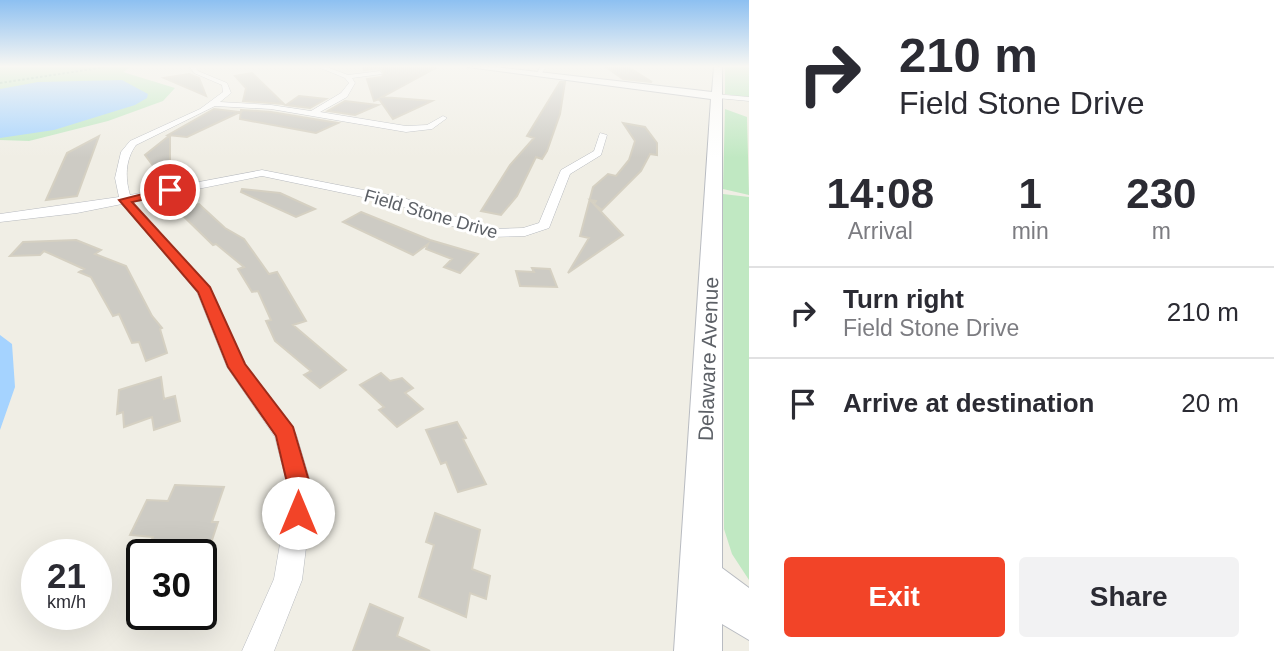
<!DOCTYPE html>
<html lang="en">
<head>
<meta charset="utf-8">
<style>
  :root { --surface:#fff; --page:#f2f2f3; --text:#2b2b33; --muted:#7c7c81; --line:#e1e1e2; --accent:#f24428 }
  body { margin:0; font-family:Helvetica,sans-serif; background:var(--page); color:var(--text); height:100vh; display:flex; flex-direction:column; font-size:26px; white-space:nowrap }
  * { box-sizing:border-box; margin:0 }
  p { font-size:23px; color:var(--muted) }
  .icon { flex:none; width:38px; height:38px; fill:none; stroke:currentColor; stroke-width:2; stroke-linecap:round; stroke-linejoin:round }
  .map { position:relative; flex:1; overflow:hidden }
  .side { display:flex; flex-direction:column; background:var(--surface); width:525px }
  .side>* { flex:none }
  .guide { background:#fff; color:var(--text); overflow:hidden }
  .speed { position:absolute; left:21px; top:539px; display:flex; gap:14px; font-size:35px; font-weight:700; text-align:center }
  .speed>* { display:grid; place-content:center; width:91px; height:91px; border-radius:50%; background:var(--surface); box-shadow:0 7px 28px #0002; line-height:1 }
  .speed small { font-size:18px; font-weight:400 }
  .speed .limit { border:4px solid #111; border-radius:10px; background:#fff; color:#111 }
  .pin { position:absolute; display:grid; place-items:center; width:60px; height:60px; color:#fff; margin:-30px; border:4px solid #fff; border-radius:50%; box-shadow:0 2px 7px #0007 }
  .me { position:absolute; width:77px; margin:-38px; rotate:0deg; stroke-linejoin:round; filter:drop-shadow(0 0 5px #0008) }
  .turn { display:flex; align-items:center; gap:24px; height:147px; padding:0 35px; font-size:32px }
  .turn .icon { width:91px; height:91px; stroke-width:2.5 }
  .turn b { display:block; font-size:49px; line-height:60px }
  .eta { display:flex; justify-content:space-evenly; align-items:center; height:119px; text-align:center }
  .eta b { font-size:42px; font-weight:700; line-height:49px }
  .action { display:flex; gap:14px; margin-top:auto; padding:14px 35px }
  .action a { flex:1; height:80px; border-radius:7px; background:var(--accent); color:#fff; font-size:28px; font-weight:700; line-height:80px; text-align:center }
  .action a+a { background:var(--page); color:var(--text) }
  ul { padding:0; list-style:none }
  li { display:flex; align-items:center; gap:21px; height:91px; padding:0 35px; border-top:2px solid var(--line) }
  li div { flex:1 }
  li b { display:block; font-size:26px }
  li em { font-style:normal }
  main { display:flex; flex:1; min-height:0 }
  .map>svg:first-child { display:block }
  .green { fill:#c0e8c2 }
  .water { fill:#a5d3ff }
  .building { fill:#cdcbc4; stroke:#d5d0c2; stroke-width:2 }
  .lines { fill:none; stroke-linecap:round; stroke-linejoin:round }
  .street-casing { stroke:#b7babf; stroke-width:1 }
  .secondary-casing { stroke:#b8bbc1; stroke-width:2 }
  .path { stroke:#97c7a8; stroke-width:2; stroke-dasharray:2.5 2; stroke-linecap:butt }
  .street { fill:#fff; fill-rule:evenodd }
  .secondary { fill:#fff; fill-rule:evenodd }
  .route { fill:#f24428; stroke:#9d2c1a; stroke-width:2 }
  .labels { text-anchor:middle; dominant-baseline:central; stroke-width:6; stroke-linejoin:round; paint-order:stroke }
  .far-street-label { font-size:18px; fill:#5c6066; stroke:#fff }
  .street-label { font-size:21px; fill:#5c6066; stroke:#fff }
</style>
</head>
<body>
<main>
<div class="map">
<svg width="749" height="651" viewBox="0 0 749 651">
  <rect width="100%" height="100%" fill="#f0eee5"/>
  <path class="green" d="M0,67H131L123,72L175,88L163,101L108,121L29,141L0,140Z
    M725,67H749V98L725,94Z
    M725,109L747,117L749,195L723,189Z
    M723,194L749,197V580L732,554L724,529Z"/>
  <path class="water" d="M122,80L148,94L147,98L135,105L54,130L0,138V89L38,82Z
    M0,335L12,344L15,387L0,430Z"/>
  <path class="building" d="M363,67H437L382,97L432,101L393,119L379,99L374,101L367,79L382,77L384,73L380,68L364,70Z
    M606,67H628L652,82L623,79Z
    M252,73L284,104L243,101L246,88L235,76Z
    M189,74L199,78L206,96L164,78Z
    M560,82H565L560,114L547,151L542,159L536,157L517,196L501,215L481,211L510,165L534,138L527,136Z
    M299,96L326,99L310,108L286,105Z
    M345,101L378,105L355,115L328,111Z
    M214,109L240,112L187,137L168,135Z
    M241,110L271,112L338,123L316,133L240,119Z
    M623,123L645,127L657,143V155L650,154L641,171L602,210L594,204L596,201L590,200L623,235L568,273L589,238L580,236L593,187L608,174L616,176L629,160L635,141Z
    M170,135V164L178,176L163,179L145,155Z
    M99,136L77,196L46,200L67,153Z
    M242,189L280,193L315,209L296,217L241,192Z
    M187,201L192,206L199,204L225,228L244,239L269,274L277,272L306,321L293,325L346,370L320,388L304,375L311,371L275,341L266,321L271,320L258,291L252,292L238,269L244,267L216,244L213,245L172,205Z
    M361,212L430,240L478,254L460,273L444,267L452,259L426,249L428,244L413,255L343,222Z
    M76,240L101,250L95,254L126,266L152,316L162,328L160,329L167,353L146,361L139,342L132,343L119,314L113,316L91,277L79,272L84,269L44,251L40,255L10,256L23,242Z
    M532,268L550,269L557,287L520,286L516,271L534,272Z
    M381,373L390,381L402,378L413,388L405,393L423,409L397,427L379,410L384,407L360,385Z
    M161,377L164,399L175,396L180,421L154,430L152,417L124,427L123,412L117,414L119,390Z
    M457,422L466,438L463,439L486,484L458,492L446,462L441,464L426,430Z
    M175,485L224,487L212,522H218L207,555H159L162,547L149,546L153,537L130,535L147,500L168,501Z
    M435,513L480,530L472,569L490,576L486,599L470,593L466,617L419,597L434,545L426,542Z
    M370,604L403,618L397,636L430,651H353Z"/>
  <g class="lines">
    <g class="street-casing">
      <path id="street" d="M190,67H196L198,71L227,83L231,93L220,102L271,105L311,111L341,93L349,83L345,78L318,67H327L348,75L380,71L382,74L352,78L355,83L347,97L320,112L406,126L427,125L443,116L447,118L432,129L406,132L271,109L215,106L136,145C125,160 125,178 130,195L262,170L404,198L489,229L523,228L539,223L561,170L594,151L600,133L607,135L601,155L570,174L549,228L525,236L489,237L449,225L396,204L262,176L133,202L210,288L245,364L296,434L313,491L302,580L274,651H242L274,579L289,491L275,437L227,367L197,292L122,204L77,213L0,222V214L119,197L115,178L121,152L130,141L200,109L223,92L222,85L194,73Z
        M540,67H546L540,76H536Z
        M714,94L749,97V101L717,98Z"/>
    </g>
    <g class="secondary-casing">
      <path id="secondary" d="M468,67H495L712,92L714,67H722V568L749,588V640L722,624V651H674L711,99Z"/>
    </g>
    <path class="path" d="M0,83L106,67"/>
    <use href="#street" class="street"/>
    <use href="#secondary" class="secondary"/>
  </g>
  <linearGradient id="sky" x2="0" y2="1"><stop stop-color="#8dc0f1"/><stop offset="0.42" stop-color="#f8f7f3"/><stop offset="1" stop-color="#f8f7f3" stop-opacity="0"/></linearGradient>
  <rect width="749" height="158" fill="url(#sky)"/>
  <path class="route" d="M170,187L175,190L174,193L132,202L210,287L245,364L293,427L312,491L306,521L298,525L289,521L286,513L289,491L276,436L228,367L198,292L119,200Z"/>
  <g class="labels">
    <g class="far-street-label">
      <text transform="translate(431 214) rotate(16)">Field Stone Drive</text>
    </g>
    <g class="street-label">
      <text transform="translate(708 359) rotate(-88)">Delaware Avenue</text>
    </g>
  </g>
</svg>
<div class="speed"><div>21<small>km/h</small></div><div class="limit">30</div></div>
<div class="pin" style="left:170px;top:190px;background:#d93025"><svg class="icon" aria-label="arrive" viewBox="0 0 24 24"><path d="M6 21V4h12l-3 4 3 4H6"/></svg></div>
<svg class="me" style="left:298px;top:513px" viewBox="-20 -20 40 40"><circle r="19" fill="#fff"/><path d="M0-13L10 11 0 6-10 11z" fill="#f24428"/></svg>
</div>
<section class="side">
<div class="guide">
<div class="turn"><svg class="icon" aria-label="right" viewBox="0 0 24 24"><path d="M7 20v-9h11M14 6l5 5-5 5"/></svg><div><b>210 m</b>Field Stone Drive</div></div>
</div>
<div class="eta">
<div><b>14:08</b><p>Arrival</p></div>
<div><b>1</b><p>min</p></div>
<div><b>230</b><p>m</p></div>
</div>
<ul>
<li><svg class="icon" aria-label="right" viewBox="0 0 24 24"><path d="M7 20v-9h11M14 6l5 5-5 5"/></svg><div><b>Turn right</b><p>Field Stone Drive</p></div><em>210 m</em></li>
<li><svg class="icon" aria-label="arrive" viewBox="0 0 24 24"><path d="M6 21V4h12l-3 4 3 4H6"/></svg><div><b>Arrive at destination</b></div><em>20 m</em></li>
</ul>
<div class="action"><a>Exit</a><a>Share</a></div>
</section>
</main>
</body>
</html>
